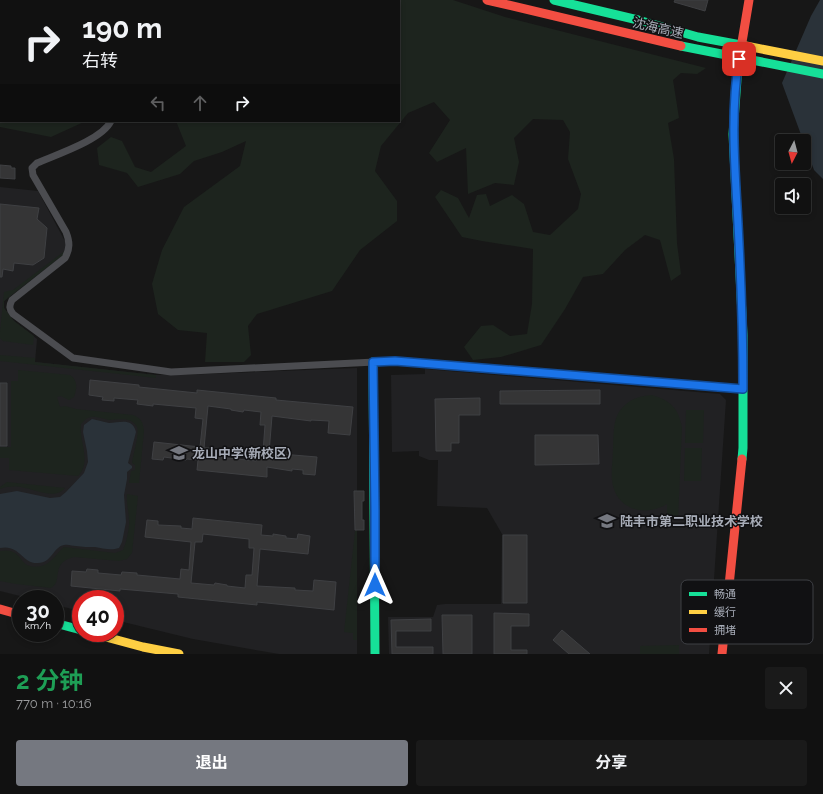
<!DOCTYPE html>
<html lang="zh">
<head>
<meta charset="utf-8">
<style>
  :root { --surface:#111; --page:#1a1a1a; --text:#f1f3f6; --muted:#9c9d9f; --line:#303131; --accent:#757880 }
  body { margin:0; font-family:Raleway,"Noto Sans SC",sans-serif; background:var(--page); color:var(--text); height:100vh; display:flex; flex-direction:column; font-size:15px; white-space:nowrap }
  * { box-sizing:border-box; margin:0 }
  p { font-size:13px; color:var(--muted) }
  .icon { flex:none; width:22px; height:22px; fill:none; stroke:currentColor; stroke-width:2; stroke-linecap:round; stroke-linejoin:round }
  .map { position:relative; height:654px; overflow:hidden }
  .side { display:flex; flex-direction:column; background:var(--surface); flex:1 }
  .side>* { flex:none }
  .hud { position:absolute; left:0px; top:0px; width:400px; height:122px; box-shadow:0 2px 6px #0003,0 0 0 1px var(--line); background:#111; color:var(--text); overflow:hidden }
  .needle { width:26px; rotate:186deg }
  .fabs { position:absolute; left:775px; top:134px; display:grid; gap:8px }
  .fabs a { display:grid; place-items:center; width:36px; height:36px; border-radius:4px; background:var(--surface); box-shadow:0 2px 6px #0003,0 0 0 1px var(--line); font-size:20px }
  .speed { position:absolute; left:12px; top:590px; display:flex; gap:8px; font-size:20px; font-weight:700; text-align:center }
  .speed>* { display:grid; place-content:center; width:52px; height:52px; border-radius:50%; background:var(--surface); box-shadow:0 2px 6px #0003,0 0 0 1px var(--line); line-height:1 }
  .speed small { font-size:10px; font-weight:400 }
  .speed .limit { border:6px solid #d22; background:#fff; color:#111 }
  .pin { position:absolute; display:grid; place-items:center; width:34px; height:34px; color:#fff; margin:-17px; border-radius:8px; box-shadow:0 2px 6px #0006 }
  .me { position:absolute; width:44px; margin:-22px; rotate:0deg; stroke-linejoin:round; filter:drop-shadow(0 0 3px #0008) }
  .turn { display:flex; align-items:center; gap:14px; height:84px; padding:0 16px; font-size:18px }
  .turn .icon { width:52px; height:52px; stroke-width:2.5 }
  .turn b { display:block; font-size:28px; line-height:34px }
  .lanes { display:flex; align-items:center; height:38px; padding:0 16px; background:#0003; justify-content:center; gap:20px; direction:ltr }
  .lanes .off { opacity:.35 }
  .round { display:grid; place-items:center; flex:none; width:42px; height:42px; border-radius:4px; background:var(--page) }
  .overview { display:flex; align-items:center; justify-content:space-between; height:68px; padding:0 16px }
  h1 { font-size:24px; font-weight:700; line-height:30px; color:#1e9e55 }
  .cta { display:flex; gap:8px; margin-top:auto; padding:8px 16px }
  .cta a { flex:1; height:46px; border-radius:4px; background:var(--accent); color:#fff; font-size:16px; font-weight:700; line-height:46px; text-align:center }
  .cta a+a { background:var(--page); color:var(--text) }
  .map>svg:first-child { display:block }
  .built { fill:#212123 }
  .green { fill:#1d241e }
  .water { fill:#2a3239 }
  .building { fill:#353536; stroke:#3f4043; fill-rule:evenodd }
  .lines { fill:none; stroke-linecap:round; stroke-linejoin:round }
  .street { stroke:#4b4c50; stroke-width:7 }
  .fast { stroke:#16e098; stroke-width:9 }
  .slow { stroke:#ffcf43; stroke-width:9 }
  .jam { stroke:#f24e42; stroke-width:9 }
  .route-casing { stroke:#114b97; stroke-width:10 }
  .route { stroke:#1a73e8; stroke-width:7 }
  .labels { text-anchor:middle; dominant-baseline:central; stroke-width:3; stroke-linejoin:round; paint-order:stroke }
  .street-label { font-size:13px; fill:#a8adb8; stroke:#111113 }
  .poi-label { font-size:13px; font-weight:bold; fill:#a8adb8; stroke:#111113; text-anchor:start }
  .key { fill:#111113; stroke:#3e4045; stroke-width:1 }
  .key-label { font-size:11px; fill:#a8adb8 }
</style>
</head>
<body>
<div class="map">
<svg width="823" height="654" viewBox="0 0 823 654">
  <rect width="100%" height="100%" fill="#171717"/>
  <path class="built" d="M0,187L38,191L67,245L66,250L63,255L4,301V308L14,321L37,339L35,362L156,375H182L357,368V654H279L193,639L115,620V599H81V611L55,605V599H32L0,591Z
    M425,369L720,394L726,400L709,654H389L388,617H433L437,605L445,604H501L502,534L487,508L437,506L438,460H429L419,456V451L392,452L391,375L425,374Z"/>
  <path class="green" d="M0,0H106V1H1V121H86L51,137L0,127Z
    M312,0H453L505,17L706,68L697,74L681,73L673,80L679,118L668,123L674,159L677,243L681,274L671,281L660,240L645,235L625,250L603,274L583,277L565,309L541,345L501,357L473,360L464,347L481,326L493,325L510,336L527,334L532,304L533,249L482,241L462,237L435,197L441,190L458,198L469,218L477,195L486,194L490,206L512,195L524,204L533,232L550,235L578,209L581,194L568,159L570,132L563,120L533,119L514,138L519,162L514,185L495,183L468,194L466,148L437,162L429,153L450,120L434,102L408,113L381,146L375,171L397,201V221L360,250L332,291L257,314L248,326L251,355L244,362H205L207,333L178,330L158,314L152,284L162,250L184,207L240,166L246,141L222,152L194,161L180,174L138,187L127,173L99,165L97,148L111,137L122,141L135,167L151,172L186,146L176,121H399V1H311Z
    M66,250L63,255L4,301V308L14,321L34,336L33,345L3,341L0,338V332L4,292L13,290Z
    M0,355L35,358V362L156,375V378L0,361Z
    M18,370L70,375C78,380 77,389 74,397L69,400L61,396L57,397L60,407L65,406L76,409L133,415C141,418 143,422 144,431L139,483H129L131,471L135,470V465L132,463C133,455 140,432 137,427C131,416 119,420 109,420C103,419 97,416 91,417C86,418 84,421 81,424C79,442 92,462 78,476L9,470V458H0V447H11V381H18Z
    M652,395C671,401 678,408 682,427L678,520H667V504C644,518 615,509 612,480C611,470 613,459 613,449C614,434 612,417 624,406C632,398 641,396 652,395Z
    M686,410H704L703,443H685Z
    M685,448H702L701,481H684Z
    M7,482L65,488C55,500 37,490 25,488C17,486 8,486 0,489V487Z
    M127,494L138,496L132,553L127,559L119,561L74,557C49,563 64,581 51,588L16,584L0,581V551C5,550 11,550 15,553C20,556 22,562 27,565C33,568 43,567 48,563C54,559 58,552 64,547L115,553L123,550C126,544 130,527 129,520C129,511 126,503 127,494Z
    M355,531H357V640H353V633L344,632Z
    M679,645V654H640V646Z"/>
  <path class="water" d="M820,0H823V179L814,170L782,83L811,16Z
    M92,419C98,420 103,422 109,423C120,423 132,417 136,432L128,463L132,466V468L127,472V479L124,495L126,522L122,542L119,548C110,551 103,548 95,547C89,547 82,547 76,546C72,546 69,544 64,545C53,547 52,563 38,563C22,564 20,544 0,548V494L17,491L50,498L60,497L66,492L84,473L88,462L87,451L83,432L84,425Z"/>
  <path class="building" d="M675,0H708L705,11L674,2Z
    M0,165L11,166V168H15V179L0,178Z
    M0,204L39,208L37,219L47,228L44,258L33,265L14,263L13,271L3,269L2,277H0Z
    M90,380L139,385V387L197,393V390L276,398V400L353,407L350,435L328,433L329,421L311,420V421L272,416L269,453L317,457L315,475L303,474V470L292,469V471L267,467V477L197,470L198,460L187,459L186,460L164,457L163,460L152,459L154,442L200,447L203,419L195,418L196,408L153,404V406L137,404L138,400L114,398V401L102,400L103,397L89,395ZM208,406L231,409V410L243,412L244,410L261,412L260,425H265L263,452H257L256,461L210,456L211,448H204Z
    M0,383H7V446H0Z
    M600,390V404H500V391Z
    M480,398V415H459V443H451V451H436L435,399Z
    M535,435H598L599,464L535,465Z
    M354,491H364V501H362V520H364V530H355Z
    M193,518L262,525L261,535L273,536V534L286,536V538L297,539L298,534L310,536L308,554L260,549L257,586L295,588V590L313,591L314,580L336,582L334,610L257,602V605L178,597V594L120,589V591L71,586L72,571L86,572L87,569L98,570V573L121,575L122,572L137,573V575L180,579L181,569L189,570L191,542L145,537L147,520L158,521V525L181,526V528L192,529ZM203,534L249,539V548H254L252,575H246L245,588L227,586V585L215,583L214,585L191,583L195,542H202Z
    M503,535H527V603H503Z
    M494,613L529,614V626H511V650H527V654H494Z
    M442,615H472V654H443Z
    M431,619V631H396V647H433V654H392L391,620Z
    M562,630L590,654H569L553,640Z"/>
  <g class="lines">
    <path class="street" d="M122,0L123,1
      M111,121C102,140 55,155 37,163L32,168L33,175L66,232C70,242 70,249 65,258L12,300C9,306 9,309 13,314L73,358L171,372L395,361L743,389"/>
    <path class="fast" d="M554,0L638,20L698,37L741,45
      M681,46L823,74
      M738,66L733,134L743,335V448L742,459
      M373,362L375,654
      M55,623L81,630"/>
    <path class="slow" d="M144,0V1
      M741,45L823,61
      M91,633L143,647L179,654"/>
    <path class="jam" d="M154,0V1
      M285,0V1
      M487,0L681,46
      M738,66L749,0
      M0,609L21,615
      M722,654L742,459"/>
  </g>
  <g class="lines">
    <g class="route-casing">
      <path id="route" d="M375,585V510L373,362L395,361L743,389C743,334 741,279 738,224C735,169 730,114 739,59"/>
    </g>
    <use href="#route" class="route"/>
  </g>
  <defs>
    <g id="school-bare" transform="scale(1.38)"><path d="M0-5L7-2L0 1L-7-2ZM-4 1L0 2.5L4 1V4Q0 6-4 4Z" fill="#757880" stroke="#111113" stroke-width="2.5" paint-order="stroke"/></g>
    <g id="university-bare" transform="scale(1.38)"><path d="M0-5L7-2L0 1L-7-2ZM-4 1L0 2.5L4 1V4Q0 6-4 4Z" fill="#757880" stroke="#111113" stroke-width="2.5" paint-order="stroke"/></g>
  </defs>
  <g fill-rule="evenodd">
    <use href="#school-bare" x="179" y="453"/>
    <use href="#university-bare" x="607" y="521"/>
  </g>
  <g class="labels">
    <g class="street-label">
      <text transform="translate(658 28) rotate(13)">沈海高速</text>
    </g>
    <g class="poi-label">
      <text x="192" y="453">龙山中学(新校区)</text>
      <text x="620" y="521">陆丰市第二职业技术学校</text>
    </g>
  </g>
  <rect x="681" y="580" width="132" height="64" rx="6" class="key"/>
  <rect x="689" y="592" width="18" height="4" fill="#16e098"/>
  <rect x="689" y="610" width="18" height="4" fill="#ffcf43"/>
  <rect x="689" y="628" width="18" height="4" fill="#f24e42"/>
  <g class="key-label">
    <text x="714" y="598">畅通</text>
    <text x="714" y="616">缓行</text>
    <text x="714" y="634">拥堵</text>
  </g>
</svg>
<div class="fabs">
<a><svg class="needle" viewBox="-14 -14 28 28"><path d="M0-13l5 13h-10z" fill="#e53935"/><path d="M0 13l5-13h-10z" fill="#9c9d9f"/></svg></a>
<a><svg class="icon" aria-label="sound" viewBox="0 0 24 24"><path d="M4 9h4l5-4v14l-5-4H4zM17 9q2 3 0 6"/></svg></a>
</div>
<div class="speed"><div>30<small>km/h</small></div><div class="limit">40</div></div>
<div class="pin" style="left:739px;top:59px;background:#d93025"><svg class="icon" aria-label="arrive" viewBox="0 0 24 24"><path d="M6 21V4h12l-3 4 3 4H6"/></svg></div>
<svg class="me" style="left:375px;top:585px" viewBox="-20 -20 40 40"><path d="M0-17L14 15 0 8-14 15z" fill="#1a73e8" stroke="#fff" stroke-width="4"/></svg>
<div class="hud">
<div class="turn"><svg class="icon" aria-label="right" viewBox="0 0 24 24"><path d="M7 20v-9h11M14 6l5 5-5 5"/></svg><div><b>190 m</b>右转</div></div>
<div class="lanes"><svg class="icon off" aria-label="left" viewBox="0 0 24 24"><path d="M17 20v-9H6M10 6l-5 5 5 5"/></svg><svg class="icon off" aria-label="ahead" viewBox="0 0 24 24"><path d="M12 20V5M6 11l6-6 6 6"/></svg><svg class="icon" aria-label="right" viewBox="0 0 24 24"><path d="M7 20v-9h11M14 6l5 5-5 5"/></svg></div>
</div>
</div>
<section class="side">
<div class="overview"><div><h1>2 分钟</h1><p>770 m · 10:16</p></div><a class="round"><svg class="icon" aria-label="close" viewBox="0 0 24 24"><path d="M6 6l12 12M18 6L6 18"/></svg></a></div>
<div class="cta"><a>退出</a><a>分享</a></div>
</section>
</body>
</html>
